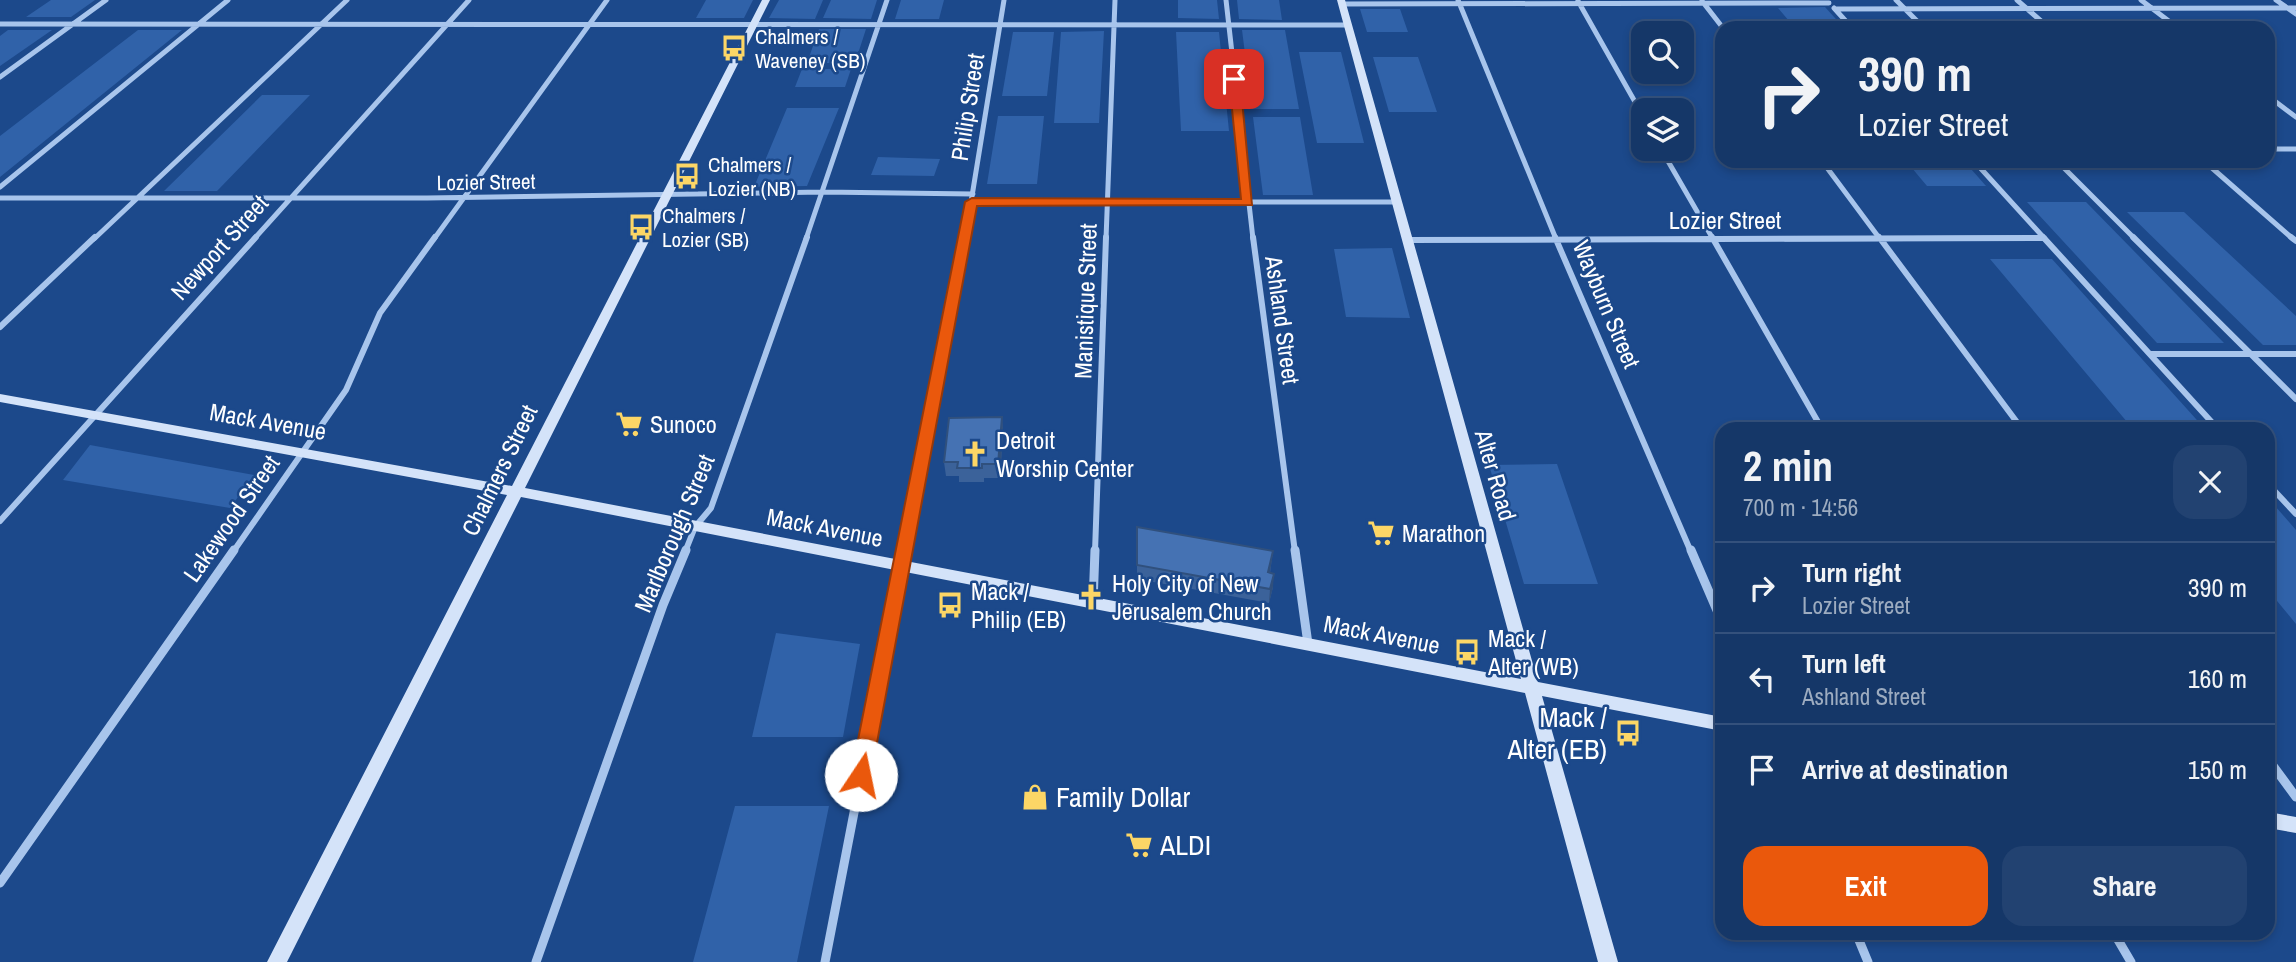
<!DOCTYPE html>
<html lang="en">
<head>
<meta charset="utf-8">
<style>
  :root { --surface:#153768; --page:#224271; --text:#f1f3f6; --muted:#9dacc0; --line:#34517c; --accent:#ea580c }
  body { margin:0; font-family:"Archivo Narrow",sans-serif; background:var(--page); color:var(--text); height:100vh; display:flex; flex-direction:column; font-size:26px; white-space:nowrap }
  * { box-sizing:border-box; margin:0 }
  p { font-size:23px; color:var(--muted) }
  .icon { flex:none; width:38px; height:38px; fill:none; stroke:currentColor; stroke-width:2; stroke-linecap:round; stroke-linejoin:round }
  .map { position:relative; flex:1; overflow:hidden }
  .panel { position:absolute; left:1715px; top:422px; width:560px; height:518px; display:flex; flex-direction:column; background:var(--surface); border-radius:21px; box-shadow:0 4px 10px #0003,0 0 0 2px var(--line) }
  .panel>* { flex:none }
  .guide { position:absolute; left:1715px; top:21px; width:560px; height:147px; border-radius:21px; box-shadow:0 4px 10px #0003,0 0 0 2px var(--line); background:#153768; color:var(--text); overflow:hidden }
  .controls { position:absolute; left:1631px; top:21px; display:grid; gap:14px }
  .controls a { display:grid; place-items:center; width:63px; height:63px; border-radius:14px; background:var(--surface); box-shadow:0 4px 10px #0003,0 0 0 2px var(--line); font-size:35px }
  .pin { position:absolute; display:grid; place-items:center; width:60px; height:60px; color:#fff; margin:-30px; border-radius:14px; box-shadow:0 4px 10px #0006 }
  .me { position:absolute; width:77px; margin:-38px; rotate:11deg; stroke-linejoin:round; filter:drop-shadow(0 0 5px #0008) }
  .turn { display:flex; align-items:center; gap:24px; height:147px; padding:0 28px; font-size:32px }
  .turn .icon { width:91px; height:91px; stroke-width:2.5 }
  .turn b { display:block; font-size:49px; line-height:60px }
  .round { display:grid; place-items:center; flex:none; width:74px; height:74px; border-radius:21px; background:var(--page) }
  .summary { display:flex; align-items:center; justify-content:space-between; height:119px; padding:0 28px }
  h1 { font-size:42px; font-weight:700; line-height:52px }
  .cta { display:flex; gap:14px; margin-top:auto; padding:14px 28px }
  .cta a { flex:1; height:80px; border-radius:21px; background:var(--accent); color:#fff; font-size:28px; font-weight:700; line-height:80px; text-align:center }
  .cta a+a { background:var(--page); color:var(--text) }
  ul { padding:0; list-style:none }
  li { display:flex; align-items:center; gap:21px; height:91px; padding:0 28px; border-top:2px solid var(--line) }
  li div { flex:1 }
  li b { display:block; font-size:26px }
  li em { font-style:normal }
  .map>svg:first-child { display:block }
  .green { fill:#3062a9 }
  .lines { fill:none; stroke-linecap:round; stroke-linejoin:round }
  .street-far2 { stroke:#a8c5ec; stroke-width:5 }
  .street-far1 { stroke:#a8c5ec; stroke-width:6 }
  .street { stroke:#a8c5ec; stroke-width:9 }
  .secondary { fill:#d4e3f9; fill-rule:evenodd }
  .wall { fill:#3b629a }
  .shaded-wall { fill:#30507d }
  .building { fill:#4572b3; stroke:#30507d; stroke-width:2 }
  .route { fill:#ea580c; stroke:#983908; stroke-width:2 }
  .labels { text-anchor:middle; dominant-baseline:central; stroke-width:5; stroke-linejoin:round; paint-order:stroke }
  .far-poi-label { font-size:21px; fill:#fff; stroke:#1c498b; text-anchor:start }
  .far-street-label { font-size:21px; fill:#fff; stroke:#1c498b }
  .street-label { font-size:24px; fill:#fff; stroke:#1c498b }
  .poi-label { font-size:24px; fill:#fff; stroke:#1c498b; text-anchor:start }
  .near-poi-label { font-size:28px; fill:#fff; stroke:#1c498b; text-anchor:start }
</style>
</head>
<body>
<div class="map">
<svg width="2296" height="962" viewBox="0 0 2296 962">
  <rect width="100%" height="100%" fill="#1c498b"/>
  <path class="green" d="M51,0H95L71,17H26Z
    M706,0H753L744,18H696Z
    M779,0H823L815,19L769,18Z
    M831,0H877L871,19L823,18Z
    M901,0H944L939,19H895Z
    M1178,0H1217L1219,19L1178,18Z
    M1237,0H1279L1282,20L1239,19Z
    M1825,7L1844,28H1795L1778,8Z
    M1360,9H1400L1408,32H1367Z
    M819,29H866L855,63H807Z
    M8,30H52L0,66V36Z
    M138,30H182L0,177V136Z
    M1242,30H1285L1299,109H1252Z
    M1104,31L1099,123H1054L1061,32Z
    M1013,32H1054L1047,96H1002Z
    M1176,32H1219L1229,131H1181Z
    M1299,52H1341L1364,143H1317Z
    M1373,57H1418L1437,112H1389Z
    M802,69H851L845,87H795Z
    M262,95H310L217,191H164Z
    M787,108H839L807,186L754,187Z
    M998,116H1044L1037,184H987Z
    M1253,117H1300L1313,195H1263Z
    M878,157L940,159L934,176L871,175Z
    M1906,161H1964L1986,186H1927Z
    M2027,202H2086L2224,343H2157Z
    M2127,212H2184L2296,316V345H2263Z
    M1392,248L1410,318L1346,317L1334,249Z
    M1990,259H2052L2205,429H2133Z
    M90,445L254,475L230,508L63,480Z
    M1557,464L1598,584H1524L1489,465Z
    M2268,498L2296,530V624L2268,590Z
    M776,633L860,644L843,737H752Z
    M735,806H829L797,962H693Z"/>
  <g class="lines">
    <path class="street-far2" d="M1226,0L1253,239
      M1458,0L1556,239
      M1896,0L1924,28
      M2017,0L2049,28
      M2141,0L2178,28
      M2276,0L2296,14
      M1578,1L1643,116
      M1702,1L1723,28
      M1342,4L1829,3
      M1834,8L1852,28
      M1835,9L2296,8
      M0,24L1348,25
      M0,77L106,0
      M2268,96L2296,117
      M1661,149L1713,239
      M2268,149H2296
      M1822,161L1880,239
      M1974,161L2045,239
      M2057,161L2135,239
      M2204,161L2293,239
      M0,187L228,0
      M0,198H427L823,192L973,194
      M972,202H1396
      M94,239L347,0
      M254,239L469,0
      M434,239L607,0
      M806,239L887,0
      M965,239L1004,0
      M1106,239L1115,0
      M1785,239L2044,238"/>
    <path class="street-far1" d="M1253,237L1295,552
      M1555,237L1691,552
      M1712,237L1822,429
      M1879,237L2022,429
      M2043,237L2218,429
      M2133,237L2296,399
      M2291,237L2296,241
      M1407,240L2044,238
      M0,327L95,237
      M2150,354H2296
      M2268,484L2296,514
      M0,521L256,237
      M233,552L346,390L380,313L435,237
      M685,552L695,527L711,508L807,237
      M904,552L965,237
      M1095,552L1106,237"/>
    <path class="street" d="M1295,550L1308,644
      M1691,550L1722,622
      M1093,604L1095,550
      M2268,759L2296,797
      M0,883L234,550
      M1856,933L1868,962
      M2114,933L2131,962
      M536,962L663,605L686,550
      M825,962L905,550"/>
    <path class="secondary" d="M762,0H770L525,488L1521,679L1337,0H1345L1538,682L1722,717V731L1542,696L1618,962H1598L1525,693L521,497L287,962H267L507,495L0,402V394L512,486Z
      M2268,812L2296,817V833L2268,828Z"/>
  </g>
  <path class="wall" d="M1002,417L1003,431L1000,478H984V482H959V476H946L944,462Z
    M1137,527L1273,551L1270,573L1273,587L1269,603L1137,579Z"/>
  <path class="shaded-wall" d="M1002,417L1003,431L1000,478L998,464Z
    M1273,551L1271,565L1267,586L1268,572Z
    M1274,574L1273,587L1269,603L1270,589Z"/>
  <path class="building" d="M1002,417L998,464H982V468H957L958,462H944L949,418Z
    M1137,527L1273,551L1268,572L1274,574L1270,589L1137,565Z"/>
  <path class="route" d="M1234,76L1240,79L1252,205L977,206L871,775L868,781L861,784L854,781L851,775L965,202L972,198L1241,199L1229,79Z"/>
  <defs>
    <g id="bus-bare" transform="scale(2.1)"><path d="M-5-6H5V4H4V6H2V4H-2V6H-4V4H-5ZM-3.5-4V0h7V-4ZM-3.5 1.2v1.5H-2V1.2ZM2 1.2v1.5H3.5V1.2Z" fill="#fcd666" stroke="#1c498b" stroke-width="2.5" paint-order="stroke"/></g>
    <g id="supermarket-bare" transform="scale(2.1)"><path d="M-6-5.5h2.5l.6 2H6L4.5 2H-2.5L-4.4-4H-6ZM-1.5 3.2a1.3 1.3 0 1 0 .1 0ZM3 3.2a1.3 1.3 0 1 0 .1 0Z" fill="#fcd666" stroke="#1c498b" stroke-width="2.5" paint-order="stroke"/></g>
    <g id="church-bare" transform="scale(2.1)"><path d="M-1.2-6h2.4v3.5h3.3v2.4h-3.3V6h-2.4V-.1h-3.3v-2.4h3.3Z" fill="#fcd666" stroke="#1c498b" stroke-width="2.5" paint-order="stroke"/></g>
    <g id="shop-bare" transform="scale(2.1)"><path d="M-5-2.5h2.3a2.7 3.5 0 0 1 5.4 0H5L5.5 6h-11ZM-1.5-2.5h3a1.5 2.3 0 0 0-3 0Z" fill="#fcd666" stroke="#1c498b" stroke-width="2.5" paint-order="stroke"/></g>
  </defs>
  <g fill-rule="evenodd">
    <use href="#bus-bare" x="734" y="48"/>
    <use href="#bus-bare" x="687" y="176"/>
    <use href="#bus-bare" x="641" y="227"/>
    <use href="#supermarket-bare" x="629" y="424"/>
    <use href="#church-bare" x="975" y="454"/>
    <use href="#supermarket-bare" x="1381" y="533"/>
    <use href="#church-bare" x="1091" y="597"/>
    <use href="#bus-bare" x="950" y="605"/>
    <use href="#bus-bare" x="1467" y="652"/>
    <use href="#bus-bare" x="1628" y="733"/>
    <use href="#shop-bare" x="1035" y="797"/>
    <use href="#supermarket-bare" x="1139" y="845"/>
  </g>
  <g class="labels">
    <g class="far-poi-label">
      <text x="755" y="36">Chalmers /<tspan x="755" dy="24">Waveney (SB)</tspan></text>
      <text x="708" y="164">Chalmers /<tspan x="708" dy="24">Lozier (NB)</tspan></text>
      <text x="662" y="215">Chalmers /<tspan x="662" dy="24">Lozier (SB)</tspan></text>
    </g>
    <g class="far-street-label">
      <text transform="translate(486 182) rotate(-1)">Lozier Street</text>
    </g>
    <g class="street-label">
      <text transform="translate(967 107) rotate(-81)">Philip Street</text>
      <text x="1725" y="220">Lozier Street</text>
      <text transform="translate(219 247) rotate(-48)">Newport Street</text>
      <text transform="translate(1085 301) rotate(-88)">Manistique Street</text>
      <text transform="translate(1607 304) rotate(67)">Wayburn Street</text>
      <text transform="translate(1283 320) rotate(82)">Ashland Street</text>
      <text transform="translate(268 421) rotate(10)">Mack Avenue</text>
      <text transform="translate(499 470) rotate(-64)">Chalmers Street</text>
      <text transform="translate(1496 475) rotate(74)">Alter Road</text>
      <text transform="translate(231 518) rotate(-55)">Lakewood Street</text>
      <text transform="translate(825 527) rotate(11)">Mack Avenue</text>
      <text transform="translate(674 533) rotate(-67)">Marlborough Street</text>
      <text transform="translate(1382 634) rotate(11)">Mack Avenue</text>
    </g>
    <g class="poi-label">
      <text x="650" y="424">Sunoco</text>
      <text x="996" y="440">Detroit<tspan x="996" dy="28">Worship Center</tspan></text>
      <text x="1402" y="533">Marathon</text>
      <text x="1112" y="583">Holy City of New<tspan x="1112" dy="28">Jerusalem Church</tspan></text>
      <text x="971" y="591">Mack /<tspan x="971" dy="28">Philip (EB)</tspan></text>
      <text x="1488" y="638">Mack /<tspan x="1488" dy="28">Alter (WB)</tspan></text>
    </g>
    <g class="near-poi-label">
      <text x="1607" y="717" text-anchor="end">Mack /<tspan x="1607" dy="32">Alter (EB)</tspan></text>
      <text x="1056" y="797">Family Dollar</text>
      <text x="1160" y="845">ALDI</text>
    </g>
  </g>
</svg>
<div class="controls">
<a><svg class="icon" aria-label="search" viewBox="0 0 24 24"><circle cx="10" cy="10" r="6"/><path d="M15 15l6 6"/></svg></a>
<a><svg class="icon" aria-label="layers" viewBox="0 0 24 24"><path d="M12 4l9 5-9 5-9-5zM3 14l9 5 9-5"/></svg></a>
</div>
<div class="pin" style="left:1234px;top:79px;background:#d93025"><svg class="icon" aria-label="arrive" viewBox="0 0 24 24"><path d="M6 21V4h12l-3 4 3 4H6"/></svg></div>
<svg class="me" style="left:861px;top:775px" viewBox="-20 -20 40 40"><circle r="19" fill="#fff"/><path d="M0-13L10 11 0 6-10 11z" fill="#ea580c"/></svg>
<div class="guide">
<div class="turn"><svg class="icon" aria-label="right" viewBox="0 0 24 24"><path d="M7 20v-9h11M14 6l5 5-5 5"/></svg><div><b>390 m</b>Lozier Street</div></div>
</div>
<section class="panel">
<div class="summary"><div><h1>2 min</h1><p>700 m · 14:56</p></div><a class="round"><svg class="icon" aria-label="close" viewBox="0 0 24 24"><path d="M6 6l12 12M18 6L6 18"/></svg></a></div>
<ul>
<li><svg class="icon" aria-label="right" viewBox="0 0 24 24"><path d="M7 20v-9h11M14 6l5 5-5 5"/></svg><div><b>Turn right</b><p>Lozier Street</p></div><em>390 m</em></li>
<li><svg class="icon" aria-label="left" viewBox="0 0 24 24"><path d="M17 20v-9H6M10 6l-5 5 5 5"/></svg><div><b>Turn left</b><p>Ashland Street</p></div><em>160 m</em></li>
<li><svg class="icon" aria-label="arrive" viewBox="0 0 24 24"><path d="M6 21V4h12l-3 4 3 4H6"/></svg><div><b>Arrive at destination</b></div><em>150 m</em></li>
</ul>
<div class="cta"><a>Exit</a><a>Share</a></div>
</section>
</div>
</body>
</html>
